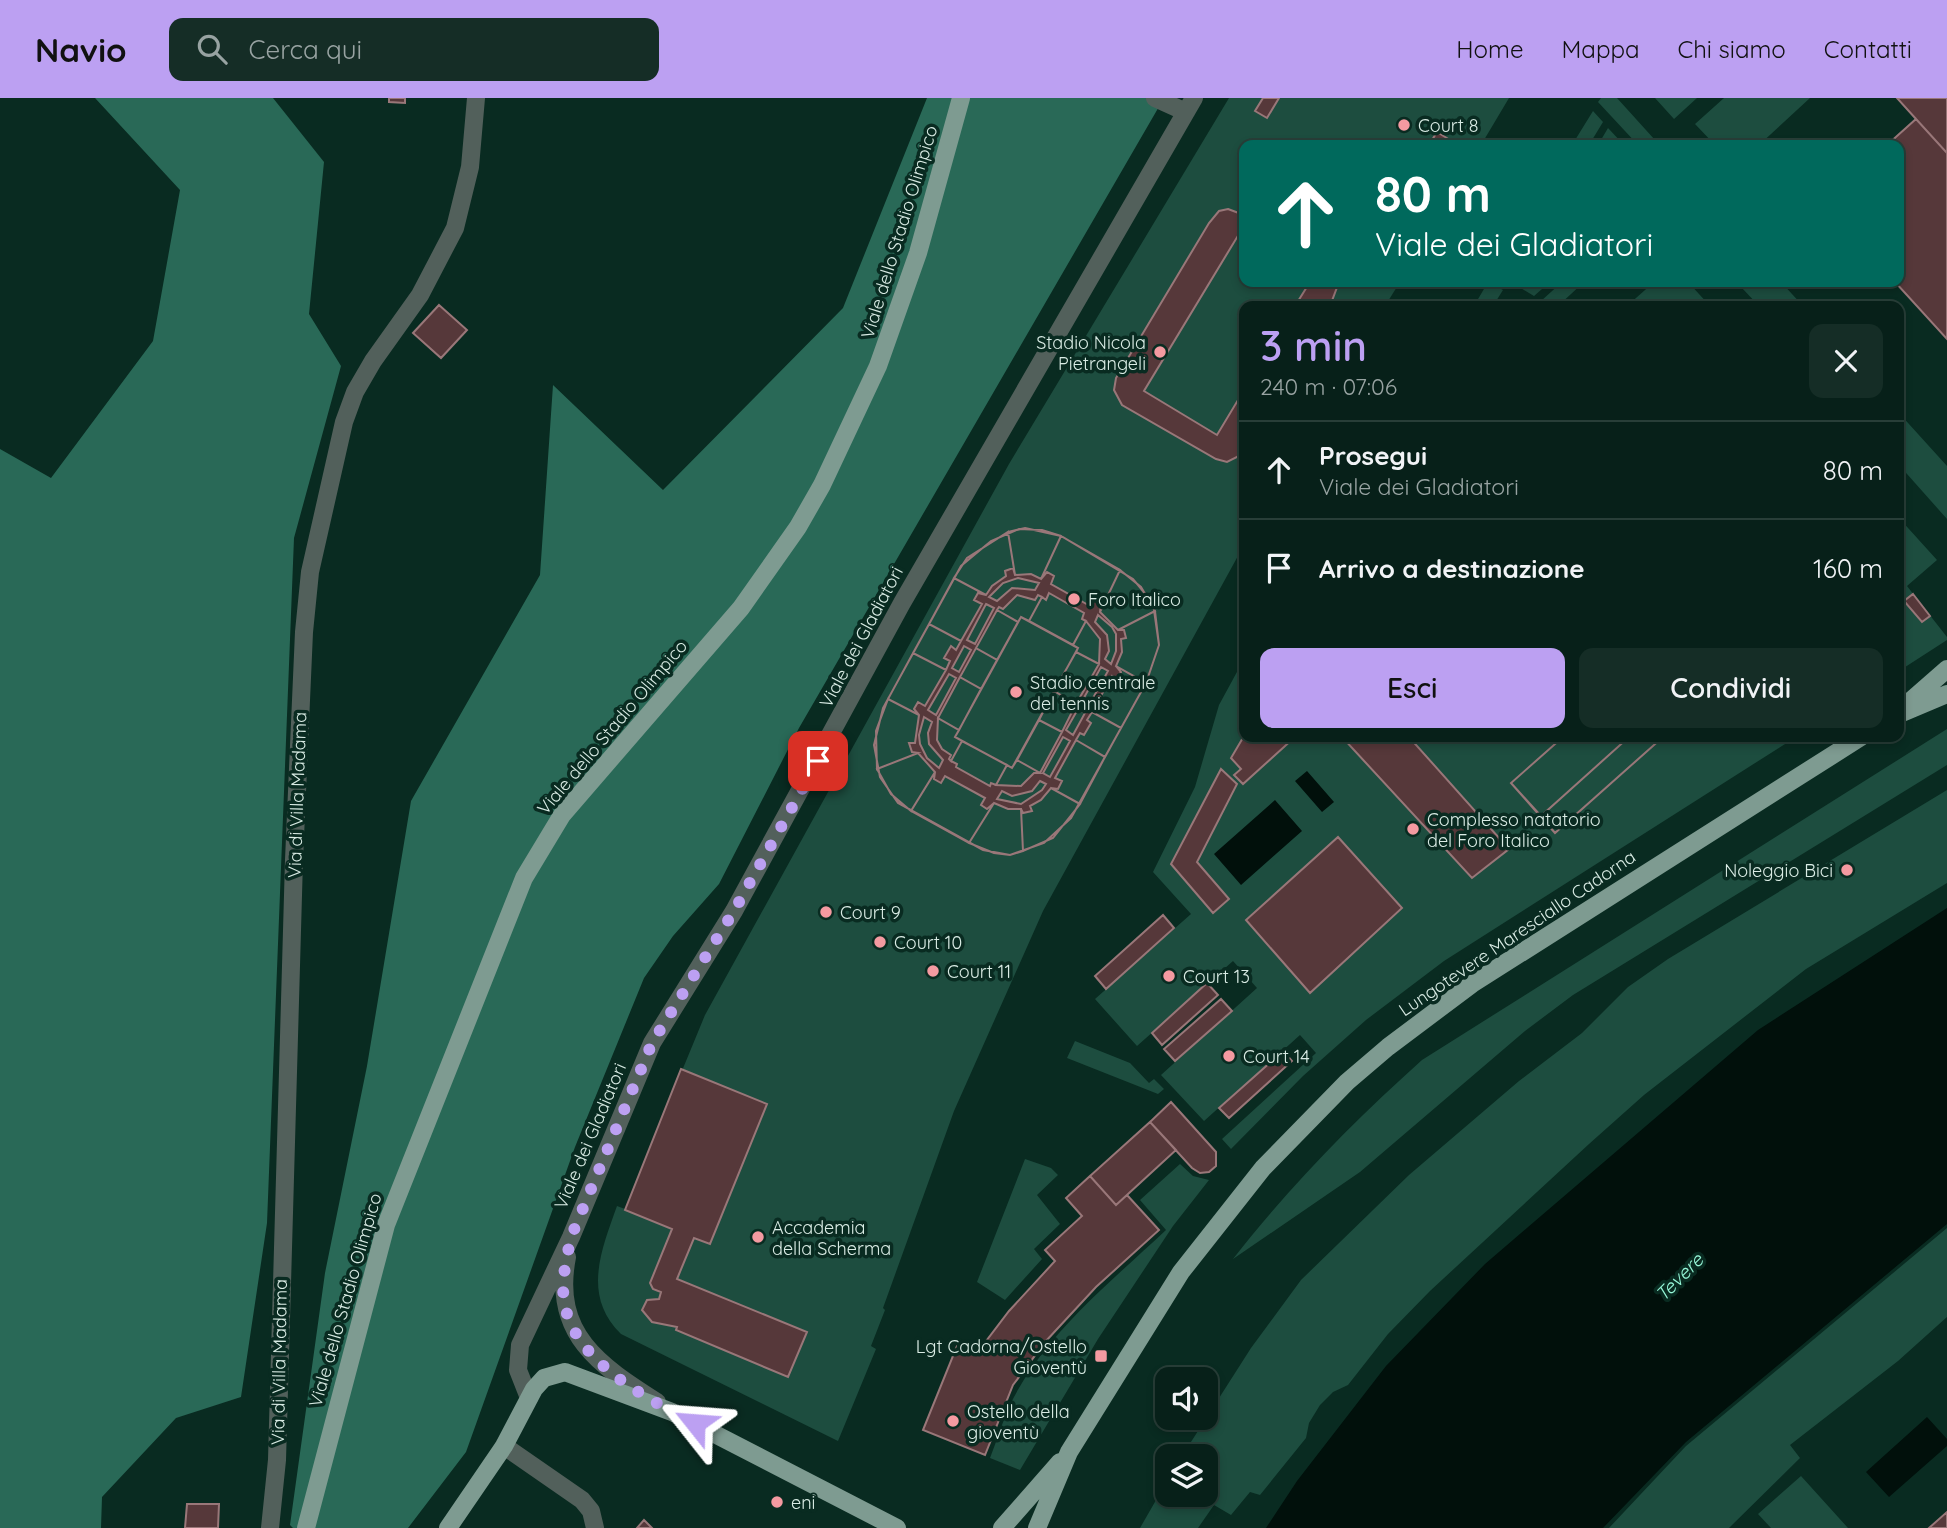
<!DOCTYPE html>
<html lang="it">
<head>
<meta charset="utf-8">
<style>
  :root { --surface:#072019; --page:#152d26; --text:#f1f3f6; --muted:#98a3a2; --line:#283e38; --accent:#bca0f2 }
  body { margin:0; font-family:Quicksand,sans-serif; background:var(--page); color:var(--text); height:100vh; display:flex; flex-direction:column; font-size:26px; white-space:nowrap }
  * { box-sizing:border-box; margin:0 }
  p { font-size:23px; color:var(--muted) }
  .icon { flex:none; width:38px; height:38px; fill:none; stroke:currentColor; stroke-width:2; stroke-linecap:round; stroke-linejoin:round }
  .map { position:relative; flex:1; overflow:hidden }
  .drawer { position:absolute; left:1239px; top:203px; width:665px; height:441px; display:flex; flex-direction:column; background:var(--surface); border-radius:14px; box-shadow:0 4px 10px #0003,0 0 0 2px var(--line) }
  .drawer>* { flex:none }
  .guide { position:absolute; left:1239px; top:42px; width:665px; height:147px; border-radius:14px; box-shadow:0 4px 10px #0003,0 0 0 2px var(--line); background:#00695c; color:#fff; overflow:hidden }
  .controls { position:absolute; left:1155px; top:1269px; display:grid; gap:14px }
  .controls a { display:grid; place-items:center; width:63px; height:63px; border-radius:14px; background:var(--surface); box-shadow:0 4px 10px #0003,0 0 0 2px var(--line); font-size:35px }
  .pin { position:absolute; display:grid; place-items:center; width:60px; height:60px; color:#fff; margin:-30px; border-radius:14px; box-shadow:0 4px 10px #0006 }
  .me { position:absolute; width:77px; margin:-38px; rotate:298deg; stroke-linejoin:round; filter:drop-shadow(0 0 5px #0008) }
  .turn { display:flex; align-items:center; gap:24px; height:147px; padding:0 21px; font-size:32px }
  .turn .icon { width:91px; height:91px; stroke-width:2.5 }
  .turn b { display:block; font-size:49px; line-height:60px }
  .round { display:grid; place-items:center; flex:none; width:74px; height:74px; border-radius:14px; background:var(--page) }
  .headline { display:flex; align-items:center; justify-content:space-between; height:119px; padding:0 21px }
  h1 { font-size:42px; font-weight:600; line-height:52px; color:var(--accent) }
  .button { display:flex; gap:14px; margin-top:auto; padding:14px 21px }
  .button a { flex:1; height:80px; border-radius:14px; background:var(--accent); color:#111; font-size:28px; font-weight:600; line-height:80px; text-align:center }
  .button a+a { background:var(--page); color:var(--text) }
  ul { padding:0; list-style:none }
  li { display:flex; align-items:center; gap:21px; height:98px; padding:0 21px; border-top:2px solid var(--line) }
  li div { flex:1 }
  li b { display:block; font-size:26px }
  li em { font-style:normal }
  header { display:flex; align-items:center; gap:42px; box-sizing:border-box; height:98px; padding:0 35px; background:var(--accent); color:#111 }
  header strong { font-size:33px }
  nav { display:flex; gap:38px; margin-inline-start:auto; font-size:24px }
  .search { width:490px; height:63px; background:var(--page); display:flex; align-items:center; gap:18px; box-sizing:border-box; padding:0 24px; border-radius:14px; color:var(--muted); font-size:26px }
  .map>svg:first-child { display:block }
  .green { fill:#1d4d3f }
  .forest { fill:#296957 }
  .water { fill:#01100b }
  .building { fill:#56383a; stroke:#997779; stroke-width:2; fill-rule:evenodd }
  .lines { fill:none; stroke-linecap:round; stroke-linejoin:round }
  .minor { stroke:#52605b; stroke-width:18 }
  .primary { stroke:#7e9b91; stroke-width:18 }
  .route { stroke:#bca0f2; stroke-width:12; stroke-dasharray:0 21.6 }
  .poi-dot { fill:#f49aa1; stroke:#092b21; stroke-width:2.5 }
  .labels { text-anchor:middle; dominant-baseline:central; stroke-width:7; stroke-linejoin:round; paint-order:stroke }
  .poi-label { font-size:18px; fill:#daece5; stroke:#092b21; text-anchor:start }
  .street-label { font-size:18px; fill:#daece5; stroke:#092b21 }
  .water-label { font-size:19px; font-style:italic; fill:#96f7d8; stroke:#092b21 }
</style>
</head>
<body>
<header>
<strong>Navio</strong>
<div class="search"><svg class="icon" aria-label="search" viewBox="0 0 24 24"><circle cx="10" cy="10" r="6"/><path d="M15 15l6 6"/></svg>Cerca qui</div>
<nav><a>Home</a><a>Mappa</a><a>Chi siamo</a><a>Contatti</a></nav>
</header>
<div class="map">
<svg width="1947" height="1430" viewBox="0 0 1947 1430">
  <rect width="100%" height="100%" fill="#092b21"/>
  <path class="green" d="M1229,0H1509L1481,47H1244V184H1400L1385,208H1244V447L1043,813L954,1013L883,1210L885,1212L871,1248L876,1251L838,1343L621,1236C582,1198 601,1153 617,1108L625,1111L705,917L1009,366Z
    M1601,0H1617L1655,42L1650,47H1638L1598,4Z
    M1655,0H1697L1674,21Z
    M1724,0H1810L1759,47H1715L1695,26Z
    M1593,13L1603,24L1589,47H1572Z
    M1608,30L1624,47H1598Z
    M1488,184L1503,192L1493,208H1474Z
    M1515,184H1550L1534,198L1514,186Z
    M1562,184H1584L1558,208H1549L1541,203Z
    M1654,184H1688L1710,208H1627Z
    M1748,184H1781L1803,208H1759L1741,189Z
    M1899,315L1947,368V421L1899,367Z
    M1899,420L1937,462L1907,488L1947,539V542L1899,573Z
    M1244,561V639H1796L1444,863L1366,922L1303,978L1231,1051L1222,1041L1316,955L1300,937L1204,1023L1161,977L1257,890L1233,863L1137,948L1095,901L1191,816L1153,774L1195,689L1219,607Z
    M1947,631V667L1573,897L1525,933L1360,1074L1233,1161C1289,1089 1354,1023 1422,962Z
    M1947,692V785L1806,871L1644,997L1589,1046L1430,1193L1388,1236L1348,1287L1333,1294L1320,1307L1309,1325L1306,1340L1260,1397L1250,1394L1231,1417L1214,1407L1198,1430H1140L1167,1383V1396H1206V1358H1182L1251,1250L1301,1182L1409,1077L1519,983L1582,935L1628,889L1668,861Z
    M1075,943L1130,965L1149,985L1154,981L1164,991L1158,996L1067,960Z
    M1025,1061L1051,1070L1058,1077L1037,1097L1060,1126L1034,1151L1042,1161L1005,1202L977,1184Z
    M1180,1066L1193,1078L1209,1082L1173,1128L1098,1241L1020,1372L990,1360C999,1337 1006,1311 1019,1290C1055,1228 1115,1180 1166,1132L1140,1102Z
    M1947,1130V1219L1898,1263L1790,1347L1800,1360L1729,1430H1609L1686,1348Z
    M1801,1378L1848,1430H1771L1758,1416Z"/>
  <path class="forest" d="M95,0H273L324,64L309,216L341,268L294,440L267,1125L241,1299L176,1320L102,1399L101,1430H0V351L51,380L153,243L180,92Z
    M927,0H1164L799,630L719,786L673,838L644,880L575,1049L466,1354L408,1430H293L290,1427L325,1175L367,968L411,703L540,477L553,287L663,392L843,210Z"/>
  <path class="water" d="M1307,673L1334,704L1322,714L1295,683Z
    M1275,702L1302,733L1241,787L1214,756Z
    M1947,810V1126L1686,1344L1603,1430H1266L1297,1383L1386,1268L1485,1166L1758,932Z
    M1927,1319L1947,1341V1348L1889,1399L1866,1374Z"/>
  <path class="building" d="M389,0H405V5L389,4Z
    M1263,0H1279L1267,20L1255,13Z
    M1897,0H1947V55L1916,21Z
    M1916,21L1947,55V241L1895,184H1899V47H1887Z
    M1437,34L1450,42L1447,47H1429Z
    M1228,111L1244,117V139L1239,136L1144,293L1217,337L1244,292V350L1237,359L1227,364L1216,361L1122,307L1114,292L1116,280L1209,125L1219,113Z
    M1310,184H1339L1330,208H1295Z
    M439,207L467,232L441,260L413,235Z
    M1025,430L1061,438L1041,481L1031,476L1015,477L1008,434Z
    M1019,431L1042,432L1061,438L1133,481L1153,505L1159,547L1146,585L1071,720L1044,745L1010,757L983,752L898,705L880,679L874,647L883,610L961,468L991,443ZM1021,519L1078,550L1012,670L955,639Z
    M1008,434L1015,477L1013,470L1005,473L1006,478L992,488L986,497L954,480L967,460Z
    M1061,438L1120,472L1100,514L1101,505L1094,501L1090,508L1051,486L1054,478L1047,474L1041,481Z
    M1120,472L1141,489L1155,513L1118,532L1100,514Z
    M954,480L986,497L978,495L974,502L982,506L961,543L929,526Z
    M1018,480L1039,485L1035,492L1012,490L997,503L989,499L1003,485Z
    M1049,495L1084,515L1082,521L1086,523L1073,547L1029,523L1042,499L1046,502Z
    M1913,496L1930,518L1922,524L1904,503Z
    M1017,497L1035,502L1038,497L1042,499L1029,523L1021,519L1018,524L997,512L999,509L1003,511Z
    M986,506L994,510L975,546L967,542Z
    M997,512L1018,524L997,562L976,550Z
    M1155,513L1159,547L1146,585L1116,568L1122,554L1121,541L1126,540L1124,532H1118Z
    M1098,517L1112,529L1116,536V553L1111,566L1105,561L1109,553L1107,537L1095,524Z
    M1086,523L1100,541L1099,566L1076,554L1078,550L1073,547Z
    M929,526L961,543L956,552L951,548L944,560L950,563L946,572L913,555Z
    M964,548L971,552L959,574L952,570Z
    M976,550L997,562L981,591L960,579Z
    M1076,554L1099,566L1076,606L1054,593Z
    M913,555L946,572L925,608L918,604L914,611L919,617L888,601Z
    M1116,568L1146,585L1121,630L1092,614L1112,578L1117,581L1121,574Z
    M1101,569L1108,573L1088,609L1081,605Z
    M949,576L956,580L936,617L928,612Z
    M960,579L981,591L959,632L938,620Z
    M1054,593L1076,606L1062,634L1039,622Z
    M888,601L919,617L915,645H909L912,654L918,655L877,671L876,633Z
    M1078,611L1085,615L1073,637L1066,632Z
    M1092,614L1121,630L1105,659L1076,642L1080,635L1084,637L1091,625L1087,622Z
    M924,619L932,624L928,635L929,646L943,662L939,670L927,660L920,646L919,637Z
    M938,620L959,632L955,639L962,643L951,663L949,661L951,657L942,651L937,642Z
    M1039,622L1062,634L1040,675L1017,662Z
    M1244,638V639H1295L1243,686L1234,677L1241,671L1231,660Z
    M1063,639L1070,643L1050,679L1043,675Z
    M1342,639H1409L1509,751L1472,780Z
    M1563,639H1663L1555,735L1511,685Z
    M1563,639H1629L1541,718L1511,685Z
    M1629,639H1663L1555,735L1541,718Z
    M1076,642L1105,659L1080,706L1051,690L1058,691L1062,683L1055,680Z
    M962,643L1007,667L996,687L991,685L990,688L956,669L957,666L951,663Z
    M918,655L935,674L911,713L891,696L877,671Z
    M1017,662L1040,675H1034L1021,688L996,687L1007,667L1012,670Z
    M1221,671L1237,686L1197,764L1229,801L1213,815L1171,766Z
    M935,674L934,681L941,685L945,678L985,700L981,707L987,711L994,705L969,745L911,713Z
    M1040,683L1046,686L1042,692L1021,706L997,701L1002,693L1012,698L1032,693Z
    M1051,690L1080,706L1053,740L1023,753L1021,711L1023,715L1032,713L1030,708L1041,702Z
    M994,705L1008,711H1021L1023,753L1010,757L994,755L969,745Z
    M1338,739L1402,810L1310,895L1246,822Z
    M1163,817L1174,830L1106,891L1095,878Z
    M1207,885L1218,897L1162,947L1152,935Z
    M1221,901L1232,913L1175,963L1164,951Z
    M1283,953L1292,963L1229,1020L1219,1010Z
    M681,971L767,1006L710,1146L694,1140L677,1181L807,1234L788,1279L676,1232L677,1229L652,1224L642,1212L647,1202L659,1201L661,1194L653,1191L650,1185L672,1131L625,1112Z
    M1171,1004L1216,1054V1068L1209,1074L1200,1075L1192,1070L1150,1024Z
    M1150,1024L1176,1052L1116,1107L1090,1078Z
    M1090,1078L1116,1107L1127,1097L1159,1132L1096,1189L1046,1243L1013,1287L985,1357L923,1332L959,1243L980,1251L1009,1213L1055,1163L1045,1152L1082,1118L1066,1100Z
    M187,1406H219L218,1430H185Z
    M1947,1414V1430H1929Z
    M644,1422L652,1430H637Z"/>
  <g class="lines">
    <path class="minor" d="M1155,0L1186,14
      M567,1159C552,1236 599,1267 657,1304
      M529,1300L518,1272L520,1247L571,1139L652,945L734,813L902,505L1194,0
      M504,1348L582,1402L591,1413L595,1430
      M270,1430L277,1362L294,762L304,534L310,474L344,324L355,294L373,263L420,197L455,130L470,69L476,0"/>
    <path class="primary" d="M1899,613L1947,571
      M1902,615L1947,596
      M306,1430L386,1127L524,780L562,717L741,510L798,429L822,387L878,268L918,155L961,0
      M448,1430L504,1348L534,1291L544,1280L565,1274L672,1314L897,1430
      M1002,1430L1060,1364
      M1037,1430L1069,1354L1181,1174L1263,1070L1347,984L1388,949L1472,886L1861,639"/>
  </g>
  <g class="lines">
    <path class="route" d="M695,1325C647,1301 573,1263 564,1203C561,1182 567,1159 571,1139L652,945L734,813L818,663"/>
  </g>
  <g class="poi-dot">
    <circle cx="1404" cy="27" r="7"/>
    <circle cx="1160" cy="254" r="7"/>
    <circle cx="1074" cy="501" r="7"/>
    <circle cx="1016" cy="594" r="7"/>
    <circle cx="1413" cy="731" r="7"/>
    <circle cx="1847" cy="772" r="7"/>
    <circle cx="826" cy="814" r="7"/>
    <circle cx="880" cy="844" r="7"/>
    <circle cx="933" cy="873" r="7"/>
    <circle cx="1169" cy="878" r="7"/>
    <circle cx="1229" cy="958" r="7"/>
    <circle cx="758" cy="1139" r="7"/>
    <rect x="1094" y="1251" width="14" height="14" rx="3.5"/>
    <circle cx="953" cy="1323" r="7"/>
    <circle cx="777" cy="1404" r="7"/>
  </g>
  <g class="labels">
    <g class="poi-label">
      <text x="1418" y="27">Court 8</text>
      <text x="1146" y="244" text-anchor="end">Stadio Nicola<tspan x="1146" dy="21">Pietrangeli</tspan></text>
      <text x="1088" y="501">Foro Italico</text>
      <text x="1030" y="584">Stadio centrale<tspan x="1030" dy="21">del tennis</tspan></text>
      <text x="1427" y="721">Complesso natatorio<tspan x="1427" dy="21">del Foro Italico</tspan></text>
      <text x="1833" y="772" text-anchor="end">Noleggio Bici</text>
      <text x="840" y="814">Court 9</text>
      <text x="894" y="844">Court 10</text>
      <text x="947" y="873">Court 11</text>
      <text x="1183" y="878">Court 13</text>
      <text x="1243" y="958">Court 14</text>
      <text x="772" y="1129">Accademia<tspan x="772" dy="21">della Scherma</tspan></text>
      <text x="1087" y="1248" text-anchor="end">Lgt Cadorna/Ostello<tspan x="1087" dy="21">Gioventù</tspan></text>
      <text x="967" y="1313">Ostello della<tspan x="967" dy="21">gioventù</tspan></text>
      <text x="791" y="1404">eni</text>
    </g>
    <g class="street-label">
      <text transform="translate(899 134) rotate(-73)">Viale dello Stadio Olimpico</text>
      <text transform="translate(861 539) rotate(-62)">Viale dei Gladiatori</text>
      <text transform="translate(612 629) rotate(-50)">Viale dello Stadio Olimpico</text>
      <text transform="translate(297 697) rotate(-88)">Via di Villa Madama</text>
      <text transform="translate(1517 835) rotate(-34)">Lungotevere Maresciallo Cadorna</text>
      <text transform="translate(590 1038) rotate(-67)">Viale dei Gladiatori</text>
      <text transform="translate(345 1202) rotate(-74)">Viale dello Stadio Olimpico</text>
      <text transform="translate(279 1264) rotate(-89)">Via di Villa Madama</text>
    </g>
    <g class="water-label">
      <text transform="translate(1679 1179) rotate(-45)">Tevere</text>
    </g>
  </g>
</svg>
<div class="controls">
<a><svg class="icon" aria-label="sound" viewBox="0 0 24 24"><path d="M4 9h4l5-4v14l-5-4H4zM17 9q2 3 0 6"/></svg></a>
<a><svg class="icon" aria-label="layers" viewBox="0 0 24 24"><path d="M12 4l9 5-9 5-9-5zM3 14l9 5 9-5"/></svg></a>
</div>
<div class="pin" style="left:818px;top:663px;background:#d93025"><svg class="icon" aria-label="arrive" viewBox="0 0 24 24"><path d="M6 21V4h12l-3 4 3 4H6"/></svg></div>
<svg class="me" style="left:695px;top:1325px" viewBox="-20 -20 40 40"><path d="M0-17L14 15 0 8-14 15z" fill="#bca0f2" stroke="#fff" stroke-width="4"/></svg>
<div class="guide">
<div class="turn"><svg class="icon" aria-label="ahead" viewBox="0 0 24 24"><path d="M12 20V5M6 11l6-6 6 6"/></svg><div><b>80 m</b>Viale dei Gladiatori</div></div>
</div>
<section class="drawer">
<div class="headline"><div><h1>3 min</h1><p>240 m · 07:06</p></div><a class="round"><svg class="icon" aria-label="close" viewBox="0 0 24 24"><path d="M6 6l12 12M18 6L6 18"/></svg></a></div>
<ul>
<li><svg class="icon" aria-label="ahead" viewBox="0 0 24 24"><path d="M12 20V5M6 11l6-6 6 6"/></svg><div><b>Prosegui</b><p>Viale dei Gladiatori</p></div><em>80 m</em></li>
<li><svg class="icon" aria-label="arrive" viewBox="0 0 24 24"><path d="M6 21V4h12l-3 4 3 4H6"/></svg><div><b>Arrivo a destinazione</b></div><em>160 m</em></li>
</ul>
<div class="button"><a>Esci</a><a>Condividi</a></div>
</section>
</div>
</body>
</html>
